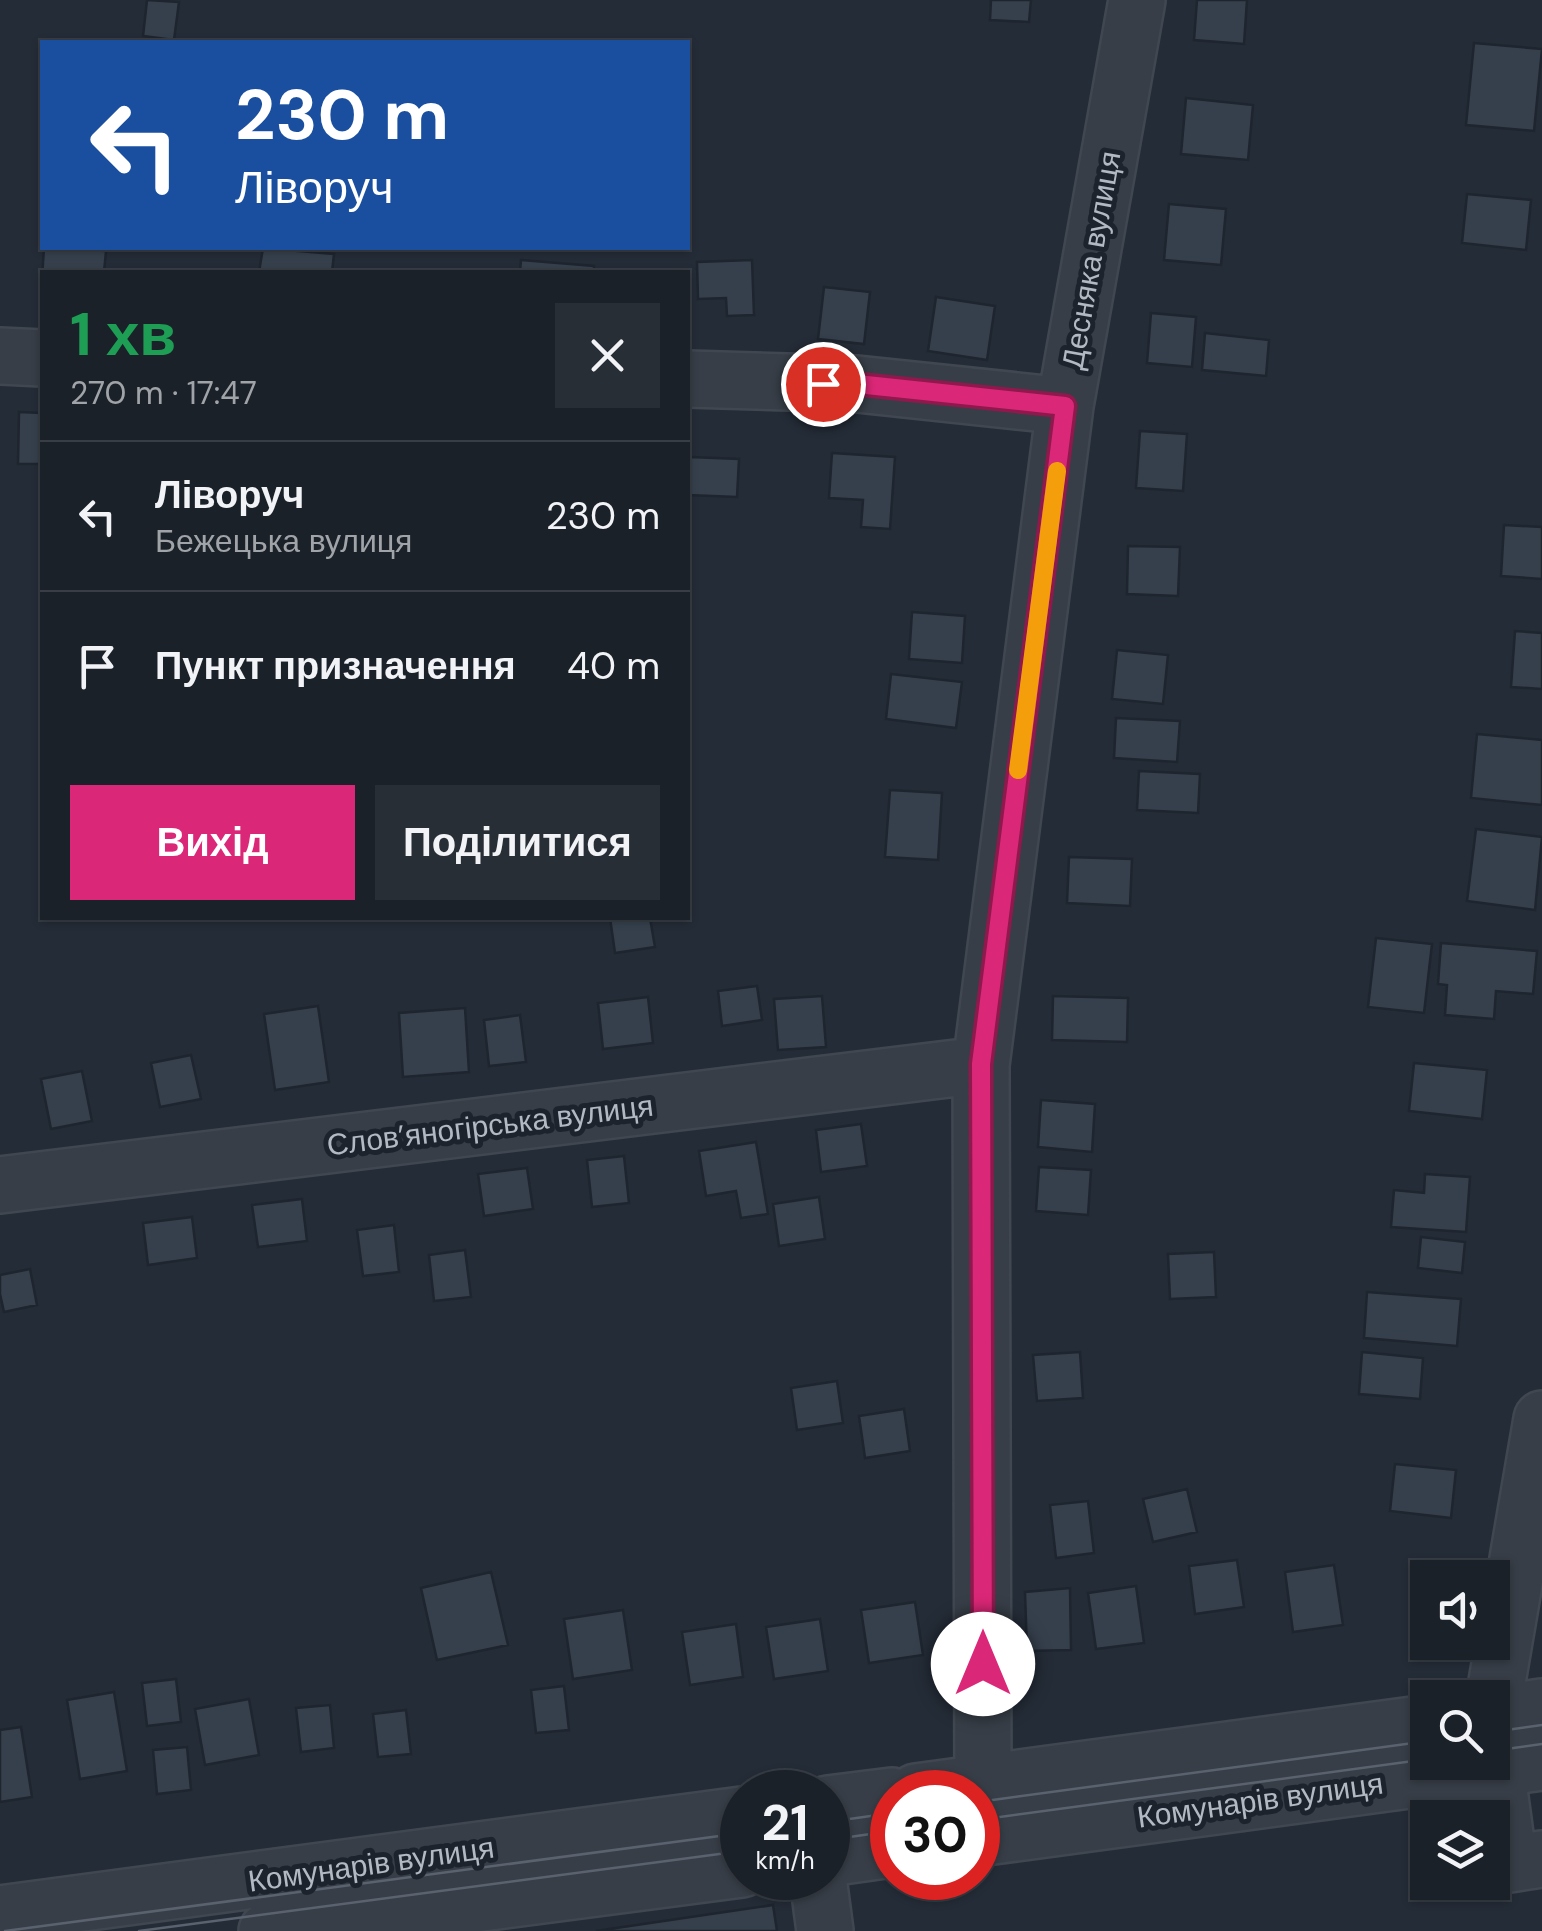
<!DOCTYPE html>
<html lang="uk">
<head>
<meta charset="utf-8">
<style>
  :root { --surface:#1b2129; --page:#282e35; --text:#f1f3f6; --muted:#a0a3a8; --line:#393e46; --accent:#db2777 }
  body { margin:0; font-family:"DM Sans",sans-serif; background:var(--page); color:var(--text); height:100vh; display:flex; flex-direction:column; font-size:38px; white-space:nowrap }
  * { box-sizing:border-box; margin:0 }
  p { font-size:32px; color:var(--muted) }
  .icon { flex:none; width:55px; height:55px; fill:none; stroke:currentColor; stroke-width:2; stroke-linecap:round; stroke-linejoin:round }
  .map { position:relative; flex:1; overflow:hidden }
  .side { position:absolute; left:40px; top:270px; width:650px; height:650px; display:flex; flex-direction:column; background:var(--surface); border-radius:0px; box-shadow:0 2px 8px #0004,0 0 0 2px var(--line) }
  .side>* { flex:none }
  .top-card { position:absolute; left:40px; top:40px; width:650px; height:210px; border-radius:0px; box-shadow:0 2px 8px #0004,0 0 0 2px var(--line); background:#1a4fa0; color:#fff; overflow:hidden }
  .buttons { position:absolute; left:1410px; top:1560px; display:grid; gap:20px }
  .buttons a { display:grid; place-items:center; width:100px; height:100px; border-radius:0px; background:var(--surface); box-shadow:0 2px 8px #0004,0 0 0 2px var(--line); font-size:50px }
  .speed { position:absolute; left:720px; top:1770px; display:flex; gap:20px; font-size:50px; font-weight:700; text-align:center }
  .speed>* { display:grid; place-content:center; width:130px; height:130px; border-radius:50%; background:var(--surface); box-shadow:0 2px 8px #0004,0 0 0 2px var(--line); line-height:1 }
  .speed small { font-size:25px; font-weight:400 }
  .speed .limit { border:15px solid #d22; background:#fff; color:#111 }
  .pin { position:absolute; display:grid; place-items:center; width:85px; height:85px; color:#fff; margin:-42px; border:5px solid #fff; border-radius:50%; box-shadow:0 2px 10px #0007 }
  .me { position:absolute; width:110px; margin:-55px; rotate:0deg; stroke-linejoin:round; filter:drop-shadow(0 0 8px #0008) }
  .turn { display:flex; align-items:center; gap:35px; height:210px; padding:0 30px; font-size:45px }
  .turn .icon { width:130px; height:130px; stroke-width:2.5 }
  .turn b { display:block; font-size:70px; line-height:85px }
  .round { display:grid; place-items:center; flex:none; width:105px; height:105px; border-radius:0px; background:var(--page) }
  .head { display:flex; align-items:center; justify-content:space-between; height:170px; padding:0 30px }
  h1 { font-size:60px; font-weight:700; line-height:75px; color:#1e9e55 }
  .cta { display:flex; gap:20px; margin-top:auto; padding:20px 30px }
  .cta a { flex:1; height:115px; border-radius:0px; background:var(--accent); color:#fff; font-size:40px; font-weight:700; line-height:115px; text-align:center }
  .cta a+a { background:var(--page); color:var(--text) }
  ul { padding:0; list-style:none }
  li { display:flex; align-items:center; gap:30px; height:150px; padding:0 30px; border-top:2px solid var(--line) }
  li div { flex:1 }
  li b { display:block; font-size:38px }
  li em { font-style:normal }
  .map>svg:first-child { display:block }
  .building { fill:#36404d; stroke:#1e252e; stroke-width:2.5 }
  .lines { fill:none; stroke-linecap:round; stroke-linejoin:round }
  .minor-casing { stroke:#404750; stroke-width:60 }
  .minor { stroke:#373e47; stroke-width:55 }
  .tram { stroke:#59626e; stroke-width:2.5 }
  .route-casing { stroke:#8e194d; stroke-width:25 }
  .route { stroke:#db2777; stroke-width:18 }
  .slow { stroke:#f59e0b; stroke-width:18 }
  .labels { text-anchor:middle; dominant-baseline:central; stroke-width:10; stroke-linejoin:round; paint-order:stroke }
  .street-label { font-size:30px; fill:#b2b9c3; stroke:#1c232c }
</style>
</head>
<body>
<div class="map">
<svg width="1542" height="1931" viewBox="0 0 1542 1931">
  <rect width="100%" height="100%" fill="#242c37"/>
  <path class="building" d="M147,0L179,2L174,40L143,36Z
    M991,0H1031L1029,22L990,20Z
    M1197,0H1247L1244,44L1194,40Z
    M1474,43L1542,49L1534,131L1466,125Z
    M1186,98L1253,105L1248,160L1181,154Z
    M1467,194L1531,200L1526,250L1462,243Z
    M1169,204L1226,209L1221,265L1164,260Z
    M44,248L106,251L104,272H42V308H40Z
    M263,248L334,254L332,272H259Z
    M521,260L594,266V272H520Z
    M752,260L754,315L727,316L726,298L698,299L697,262Z
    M824,287L870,292L864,344L818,339Z
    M936,297L995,306L987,360L928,351Z
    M1151,313L1196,317L1192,367L1147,363Z
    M1205,333L1269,340L1266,376L1202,370Z
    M19,412L42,413V464H18Z
    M1140,431L1187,434L1183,491L1136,488Z
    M832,453L895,457L890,529L861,527L863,500L829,498Z
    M690,457L739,459L737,497L688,495Z
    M1504,525L1542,527V579L1501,576Z
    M1128,546L1180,547L1178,596L1127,594Z
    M912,612L965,616L962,663L909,659Z
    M1515,631L1542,633V689L1511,687Z
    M1117,650L1168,655L1163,704L1112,699Z
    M891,674L962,682L956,728L886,719Z
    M1116,718L1180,721L1177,762L1114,758Z
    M1477,734L1542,740V805L1471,798Z
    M1139,771L1200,774L1198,813L1137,810Z
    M890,790L942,793L938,860L885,857Z
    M1476,829L1542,837L1535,910L1467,901Z
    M1069,857L1132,859L1130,906L1067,903Z
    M610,918H650L655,947L615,953Z
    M1376,938L1432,944L1424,1013L1368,1007Z
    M1441,943L1537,951L1533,994L1496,991L1494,1019L1445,1015L1447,985L1438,984Z
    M757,986L762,1020L722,1026L718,991Z
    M822,996L826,1047L778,1050L774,999Z
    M1053,996L1128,998L1127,1042L1052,1040Z
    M648,997L653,1043L603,1049L598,1003Z
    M318,1006L329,1082L275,1090L264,1014Z
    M465,1008L469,1072L403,1077L399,1013Z
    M520,1015L526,1062L489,1066L484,1020Z
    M191,1055L201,1099L160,1107L151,1063Z
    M1414,1063L1487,1070L1482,1119L1409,1111Z
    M82,1071L92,1121L51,1129L41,1079Z
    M1041,1100L1095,1104L1092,1152L1038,1147Z
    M861,1124L867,1166L821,1172L816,1130Z
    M756,1142L768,1214L741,1218L736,1191L706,1196L699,1151Z
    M624,1156L629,1203L592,1207L587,1160Z
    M1039,1167L1091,1170L1088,1215L1036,1211Z
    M527,1168L533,1209L484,1216L478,1174Z
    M1425,1174L1470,1177L1466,1232L1391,1227L1394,1190L1424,1193Z
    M819,1197L825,1239L779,1246L773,1204Z
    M302,1199L307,1241L258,1247L252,1205Z
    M192,1217L197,1258L148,1265L143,1223Z
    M394,1225L399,1272L363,1276L357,1230Z
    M1421,1237L1465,1242L1462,1273L1418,1268Z
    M465,1250L471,1297L434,1301L429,1255Z
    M1214,1252L1216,1297L1170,1299L1168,1254Z
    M30,1269L37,1305L4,1312L0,1294V1275Z
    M1367,1292L1461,1299L1457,1346L1364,1338Z
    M1080,1352L1083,1398L1037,1401L1033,1355Z
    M1362,1352L1423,1358L1420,1399L1359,1394Z
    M837,1381L843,1423L797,1430L791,1388Z
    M904,1409L910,1451L865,1458L859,1416Z
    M1395,1464L1456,1470L1451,1518L1390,1511Z
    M1187,1489L1197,1532L1153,1542L1143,1499Z
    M1088,1501L1094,1553L1056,1558L1050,1505Z
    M1237,1560L1244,1607L1195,1614L1189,1566Z
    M1334,1565L1343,1625L1293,1632L1285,1572Z
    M491,1572L508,1645L437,1660L421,1588Z
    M1136,1586L1144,1643L1096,1649L1088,1593Z
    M1070,1588L1071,1650L1027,1651L1025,1592Z
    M915,1602L923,1655L869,1663L861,1610Z
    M623,1610L632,1670L573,1679L564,1619Z
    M820,1619L828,1671L774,1679L766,1627Z
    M736,1624L743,1677L690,1685L682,1632Z
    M176,1679L181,1722L147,1726L142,1683Z
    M564,1686L569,1730L536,1733L531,1690Z
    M114,1692L127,1771L80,1779L67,1700Z
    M249,1699L259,1755L205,1765L195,1709Z
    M330,1705L334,1748L301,1752L296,1708Z
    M406,1710L411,1754L378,1757L373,1714Z
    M21,1727L32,1797L0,1802V1730Z
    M187,1747L191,1790L157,1794L153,1750Z
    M773,1905L777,1931H596Z"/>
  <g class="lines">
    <g class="minor-casing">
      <path id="minor" d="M0,356L42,358
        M688,379L857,384L1065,406
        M0,1185L981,1065
        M1492,1711L1542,1419
        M1492,1714L1542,1707
        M1493,1734L1496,1768L1509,1864L1542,1859
        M916,1792L1428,1723
        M828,1804L892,1796
        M986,1837L983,1784L981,1065L1065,406L1137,0
        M978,1838L1542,1762
        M828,1858L892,1849
        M818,1878L825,1931
        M0,1914L742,1815
        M267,1931L742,1869"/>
    </g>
    <use href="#minor" class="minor"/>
    <path class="tram" d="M1492,1732L1542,1725
      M1492,1751L1542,1744
      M978,1802L1428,1741
      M978,1820L1428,1759
      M828,1822L892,1813
      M828,1840L892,1831
      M5,1931L742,1833
      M139,1931L742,1851"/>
  </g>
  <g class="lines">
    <g class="route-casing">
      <path id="route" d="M823,384H857L1065,406L981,1064L983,1664"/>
    </g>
    <use href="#route" class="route"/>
    <path class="slow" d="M1018,770L1057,471"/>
  </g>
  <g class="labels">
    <g class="street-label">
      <text transform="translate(1091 260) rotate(-80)">Десняка вулиця</text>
      <text transform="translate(490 1125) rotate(-7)">Слов’яногірська вулиця</text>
      <text transform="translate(1260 1800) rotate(-8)">Комунарів вулиця</text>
      <text transform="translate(371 1864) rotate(-8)">Комунарів вулиця</text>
    </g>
  </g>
</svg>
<div class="buttons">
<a><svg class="icon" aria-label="sound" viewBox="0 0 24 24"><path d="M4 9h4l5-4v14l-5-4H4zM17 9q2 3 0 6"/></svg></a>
<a><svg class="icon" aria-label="search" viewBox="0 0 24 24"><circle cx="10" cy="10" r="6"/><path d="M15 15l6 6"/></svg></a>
<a><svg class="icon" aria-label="layers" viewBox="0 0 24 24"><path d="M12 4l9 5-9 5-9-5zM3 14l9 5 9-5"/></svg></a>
</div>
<div class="speed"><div>21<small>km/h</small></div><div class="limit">30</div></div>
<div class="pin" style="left:823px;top:384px;background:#d93025"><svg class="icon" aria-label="arrive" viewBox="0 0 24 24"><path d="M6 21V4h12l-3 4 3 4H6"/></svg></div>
<svg class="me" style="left:983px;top:1664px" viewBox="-20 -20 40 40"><circle r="19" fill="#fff"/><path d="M0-13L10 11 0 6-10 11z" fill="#db2777"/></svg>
<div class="top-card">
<div class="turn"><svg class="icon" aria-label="left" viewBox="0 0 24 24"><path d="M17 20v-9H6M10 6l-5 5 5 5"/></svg><div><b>230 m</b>Ліворуч</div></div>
</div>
<section class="side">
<div class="head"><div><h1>1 хв</h1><p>270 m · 17:47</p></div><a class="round"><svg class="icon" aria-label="close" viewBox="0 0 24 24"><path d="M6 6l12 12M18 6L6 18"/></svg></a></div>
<ul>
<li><svg class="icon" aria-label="left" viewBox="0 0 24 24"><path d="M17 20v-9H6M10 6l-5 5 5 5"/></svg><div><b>Ліворуч</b><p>Бежецька вулиця</p></div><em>230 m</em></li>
<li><svg class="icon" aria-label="arrive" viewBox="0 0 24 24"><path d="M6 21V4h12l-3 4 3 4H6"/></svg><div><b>Пункт призначення</b></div><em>40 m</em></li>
</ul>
<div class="cta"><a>Вихід</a><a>Поділитися</a></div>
</section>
</div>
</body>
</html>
